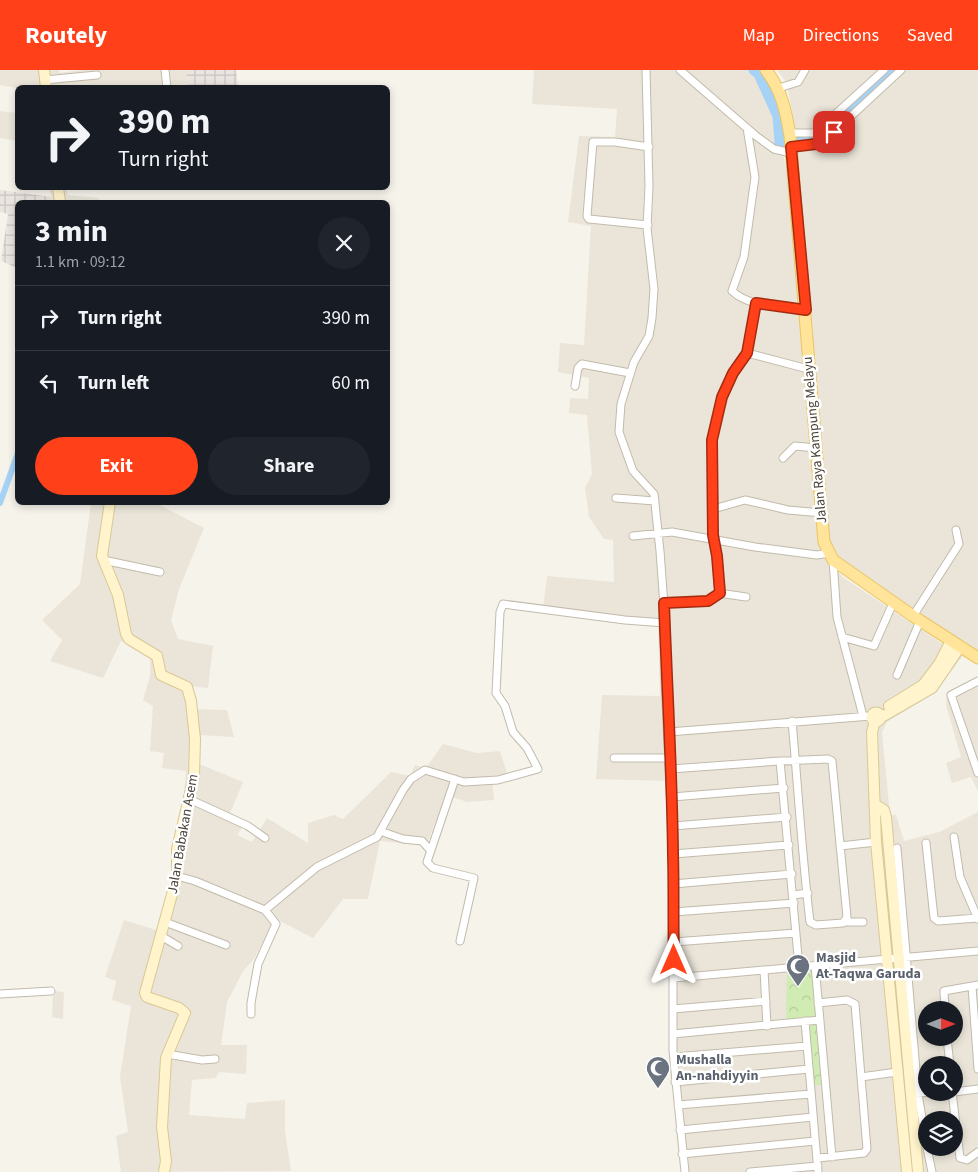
<!DOCTYPE html>
<html lang="en">
<head>
<meta charset="utf-8">
<style>
  :root { --surface:#171b24; --page:#20242c; --text:#f1f3f6; --muted:#9ea1a6; --line:#363941; --accent:#ff4018 }
  body { margin:0; font-family:"Source Sans 3",sans-serif; background:var(--page); color:var(--text); height:100vh; display:flex; flex-direction:column; font-size:19px; white-space:nowrap }
  * { box-sizing:border-box; margin:0 }
  p { font-size:16px; color:var(--muted) }
  .icon { flex:none; width:28px; height:28px; fill:none; stroke:currentColor; stroke-width:2; stroke-linecap:round; stroke-linejoin:round }
  .map { position:relative; flex:1; overflow:hidden }
  .sheet { position:absolute; left:15px; top:130px; width:375px; height:305px; display:flex; flex-direction:column; background:var(--surface); border-radius:8px; box-shadow:0 2px 8px #0003 }
  .sheet>* { flex:none }
  .banner { position:absolute; left:15px; top:15px; width:375px; height:105px; border-radius:8px; box-shadow:0 2px 8px #0003; background:#171b24; color:var(--text); overflow:hidden }
  .needle { width:32px; rotate:90deg }
  .buttons { position:absolute; left:918px; top:931px; display:grid; gap:10px }
  .buttons a { display:grid; place-items:center; width:45px; height:45px; border-radius:50%; background:var(--surface); box-shadow:0 2px 8px #0003; font-size:25px }
  .pin { position:absolute; display:grid; place-items:center; width:42px; height:42px; color:#fff; margin:-21px; border-radius:10px; box-shadow:0 2px 8px #0006 }
  .me { position:absolute; width:55px; margin:-28px; rotate:0deg; stroke-linejoin:round; filter:drop-shadow(0 0 4px #0008) }
  .turn { display:flex; align-items:center; gap:18px; height:105px; padding:0 20px; font-size:22px }
  .turn .icon { width:65px; height:65px; stroke-width:2.5 }
  .turn b { display:block; font-size:35px; line-height:42px }
  .round { display:grid; place-items:center; flex:none; width:52px; height:52px; border-radius:26px; background:var(--page) }
  .summary { display:flex; align-items:center; justify-content:space-between; height:85px; padding:0 20px }
  h1 { font-size:30px; font-weight:700; line-height:38px }
  .action { display:flex; gap:10px; margin-top:auto; padding:10px 20px }
  .action a { flex:1; height:58px; border-radius:30px; background:var(--accent); color:#fff; font-size:20px; font-weight:700; line-height:58px; text-align:center }
  .action a+a { background:var(--page); color:var(--text) }
  ul { padding:0; list-style:none }
  li { display:flex; align-items:center; gap:15px; height:65px; padding:0 20px; border-top:1px solid var(--line) }
  li div { flex:1 }
  li b { display:block; font-size:19px }
  li em { font-style:normal }
  header { display:flex; align-items:center; gap:30px; box-sizing:border-box; height:70px; padding:0 25px; background:var(--accent); color:#fff }
  header strong { font-size:24px }
  nav { display:flex; gap:28px; margin-inline-start:auto; font-size:18px }
  .map>svg:first-child { display:block }
  .residential { fill:#eae5d8; fill-rule:evenodd }
  .industrial { fill:url(#industrial-grid) }
  .park { fill:url(#park-crowns) }
  .lines { fill:none; stroke-linecap:round; stroke-linejoin:round }
  .canal { stroke:#a5d2f5; stroke-width:6 }
  .river { stroke:#a5d2f5; stroke-width:11 }
  .street-casing { stroke:#c2bbac; stroke-width:9 }
  .secondary-casing { stroke:#d8c898; stroke-width:12 }
  .primary-casing { stroke:#ebc564; stroke-width:13 }
  .street { stroke:#fff; stroke-width:7 }
  .secondary { stroke:#fff4cb; stroke-width:10 }
  .primary { stroke:#ffe49a; stroke-width:11 }
  .route-casing { stroke:#a62a10; stroke-width:12 }
  .route { stroke:#ff4018; stroke-width:9 }
  .labels { text-anchor:middle; dominant-baseline:central; stroke-width:5; stroke-linejoin:round; paint-order:stroke }
  .street-label { font-size:14px; fill:#4b4438; stroke:#fff }
  .worship-label { font-size:14px; font-weight:bold; fill:#5b616d; stroke:#fff; text-anchor:start }
</style>
</head>
<body>
<header>
<strong>Routely</strong>
<nav><a>Map</a><a>Directions</a><a>Saved</a></nav>
</header>
<div class="map">
<svg width="978" height="1102" viewBox="0 0 978 1102">
  <defs>
    <pattern id="industrial-grid" width="8" height="8" patternUnits="userSpaceOnUse" patternTransform="scale(1.25)"><rect width="8" height="8" fill="#e9e4df"/><path d="M0 4h8M4 0v8" fill="none" stroke="#c9c5c0"/></pattern>
    <pattern id="park-crowns" width="20" height="18" patternUnits="userSpaceOnUse" patternTransform="scale(1.25)"><rect width="20" height="18" fill="#d0ecb2"/><path d="M2 6a3 3 0 1 1 6 0M12 15a3 3 0 1 1 6 0" fill="none" stroke="#b4cc9a"/></pattern>
  </defs>
  <rect width="100%" height="100%" fill="#f6f3eb"/>
  <path class="residential" d="M0,0H59L60,3L80,0H186L188,17L17,18L0,15Z
    M534,0H751L756,4L777,55L788,108L818,464L827,492L844,508L962,587L934,623L887,652L882,662L890,745H896L904,771L939,762L978,742V1102H686L674,962L669,711L596,709L602,625L660,626L658,556L543,539L547,506L614,512L613,470L604,469L589,447L585,418L592,404L587,345L569,343L570,328L588,329L589,308L558,302L560,273L584,275L591,156L568,152L579,66L615,67L617,39L532,34ZM926,940H954V968H926ZM926,995H954V1022H926ZM926,1050H954V1078H926Z
    M777,0H978V582L852,503L836,488L827,461L795,60L787,13Z
    M0,41L17,43V71L0,68Z
    M49,118H66L68,125L99,128V132H53Z
    M91,433H156L204,458L179,519L171,550L178,569L213,576L208,618L189,616L193,639L227,640L234,667L199,665V694L243,712L228,748L243,756L237,765L252,772L267,748L308,773V753L334,745L343,749L391,702L410,706L415,695L426,698L443,674L477,683L500,681L507,703L492,709L494,730L467,732L446,725L426,776L380,771L368,829H343L313,868L276,849L254,889L243,901L227,932L221,975H247L246,1004L219,1002L215,1008L192,1010L189,1045L245,1049L247,1033L285,1030V1061L291,1101L121,1102L116,1066L128,1062L120,1007L131,936L112,930L116,911L105,907L124,850L156,860L173,808L172,778L184,724L186,701L162,698L164,683L150,681L153,636L143,630L150,606V587L121,571L103,608L50,591L62,570L42,550L80,514Z
    M978,611V721L971,707L952,713L946,693L961,687L946,635L947,622Z
    M53,921L64,922L63,949L52,947Z"/>
  <path class="industrial" d="M186,0H236L238,17H188Z
    M0,120L51,127L53,132H18L17,198L1,191L8,144L0,142Z"/>
  <path class="park" d="M813,897L818,949L786,952L787,899Z
    M820,951L826,1015H812L805,952Z"/>
  <g class="lines">
    <path class="canal" d="M0,433L18,383"/>
    <path class="river" d="M754,0L759,4L778,46L780,73L807,71L833,58L892,0"/>
    <g class="street-casing">
      <path id="street" d="M165,0L167,18
        M646,0L649,116L647,158L654,219L652,248L649,266L634,292L621,334L619,362L633,401L654,424L660,481L666,563L665,609L673,784V981L685,1102
        M680,0L756,66L774,79L791,83
        M45,10L97,5
        M779,18L798,12L805,0
        M747,58L755,107L744,187L732,221C750,238 782,236 805,240
        M789,63H813L819,59L884,0
        M791,77L816,74L834,62L901,0
        M648,155L589,149L587,146L593,72H615L649,77
        M747,283L808,299
        M575,316L578,298L582,294L630,303
        M783,388L795,376L816,378
        M616,428L655,431
        M713,439L745,430L788,440L822,443
        M633,466L672,462L755,477L817,485L829,483
        M103,490L160,502
        M833,490L837,547L863,646
        M746,527L719,523L717,486L713,465L712,370L722,327L733,303L747,283L756,233
        M664,533L707,531L719,523
        M913,546L959,474L956,460
        M842,567L874,576L893,533
        M897,605L920,551
        M978,611L951,625L978,703
        M669,662L871,646
        M614,688H670
        M780,691L799,897
        M671,699L780,691L828,689L832,691L847,847L843,853L816,855L810,852C802,786 798,718 792,651
        M455,709L427,792L433,798L474,808L460,871
        M672,727L784,718
        M189,729L248,756L265,768
        M673,756L787,747
        M380,761L403,769L422,771L430,780
        M954,767L960,807L978,849
        M926,773L934,848L938,851L978,848
        M840,776L876,772
        M897,778L918,1024L926,1071
        M673,784L789,775
        M177,806L195,811L265,840L317,797L377,767L403,720L411,709L425,700L464,712L498,710L538,699L527,678L513,662L505,636L496,623L500,542L503,534L625,550L665,553
        M673,814L792,804
        M793,825L808,823
        M674,842L794,833
        M165,852L226,875
        M845,852H863
        M161,866L178,876
        M674,872L796,863
        M815,895L832,1087
        M764,900L767,956
        M674,908L978,881
        M972,916L978,999
        M0,924L51,921
        M673,939L766,931
        M945,940L944,921L978,915
        M251,944V933L258,894L276,854L265,840
        M805,951L818,1102
        M673,964L820,950
        M947,968L950,995
        M167,984L202,990L215,989
        M674,987L807,976
        M861,1007L897,1002
        M675,1012L809,999
        M952,1022L960,1088L967,1090L978,1082
        M954,1022L978,1019
        M915,1023L940,1022
        M678,1035L811,1024
        M680,1060L813,1047
        M927,1078L932,1102
        M682,1084L815,1071
        M818,1088L864,1083L867,1079L855,934L847,930L818,933
        M750,1102L818,1096"/>
    </g>
    <g class="secondary-casing">
      <path id="secondary" d="M44,0L46,18
        M58,118L60,132
        M110,432L102,486L118,525L126,564L129,569L157,586L161,605L187,617L191,631L195,669L194,706L177,779V806L145,923L147,927L179,938L185,943L166,988L162,1057L166,1091L164,1102
        M889,636L923,615L939,594L951,571
        M871.5 647a4.5 4.5 0 1 1 9 0a4.5 4.5 0 1 1-9 0Z
        M880,648L932,618L960,577
        M875,651L872,662L876,772L907,1102
        M876,735L884,740L886,747L918,1102"/>
    </g>
    <g class="primary-casing">
      <path id="primary" d="M766,0C782,21 786,41 790,66L824,472L833,490L913,546L978,588"/>
    </g>
    <use href="#street" class="street"/>
    <use href="#secondary" class="secondary"/>
    <use href="#primary" class="primary"/>
  </g>
  <g class="lines">
    <g class="route-casing">
      <path id="route" d="M674,890C673,855 674,819 673,784C672,700 667,617 664,533L708,531L720,523L717,486L713,465L712,370L722,327L733,303L747,283L756,233L806,240L791,77L816,74L834,62"/>
    </g>
    <use href="#route" class="route"/>
  </g>
  <defs>
    <g id="mosque-pin" transform="scale(1.25)"><path d="M0 17L-7.5 6A9.5 9.5 0 1 1 7.5 6Z" fill="#6b7280" stroke="#fff"/><path d="M3.5-4.9A6 6 0 1 0 3.5 4.9A5 5 0 1 1 3.5-4.9Z" fill="#fff"/></g>
  </defs>
  <g fill-rule="evenodd">
    <use href="#mosque-pin" x="798" y="896"/>
    <use href="#mosque-pin" x="658" y="998"/>
  </g>
  <g class="labels">
    <g class="street-label">
      <text transform="translate(815 370) rotate(-95)">Jalan Raya Kampung Melayu</text>
      <text transform="translate(183 764) rotate(-80)">Jalan Babakan Asem</text>
    </g>
    <g class="worship-label">
      <text x="816" y="888">Masjid<tspan x="816" dy="16">At-Taqwa Garuda</tspan></text>
      <text x="676" y="990">Mushalla<tspan x="676" dy="16">An-nahdiyyin</tspan></text>
    </g>
  </g>
</svg>
<div class="buttons">
<a><svg class="needle" viewBox="-14 -14 28 28"><path d="M0-13l5 13h-10z" fill="#e53935"/><path d="M0 13l5-13h-10z" fill="#9ea1a6"/></svg></a>
<a><svg class="icon" aria-label="search" viewBox="0 0 24 24"><circle cx="10" cy="10" r="6"/><path d="M15 15l6 6"/></svg></a>
<a><svg class="icon" aria-label="layers" viewBox="0 0 24 24"><path d="M12 4l9 5-9 5-9-5zM3 14l9 5 9-5"/></svg></a>
</div>
<div class="pin" style="left:834px;top:62px;background:#d93025"><svg class="icon" aria-label="arrive" viewBox="0 0 24 24"><path d="M6 21V4h12l-3 4 3 4H6"/></svg></div>
<svg class="me" style="left:674px;top:890px" viewBox="-20 -20 40 40"><path d="M0-17L14 15 0 8-14 15z" fill="#ff4018" stroke="#fff" stroke-width="4"/></svg>
<div class="banner">
<div class="turn"><svg class="icon" aria-label="right" viewBox="0 0 24 24"><path d="M7 20v-9h11M14 6l5 5-5 5"/></svg><div><b>390 m</b>Turn right</div></div>
</div>
<section class="sheet">
<div class="summary"><div><h1>3 min</h1><p>1.1 km · 09:12</p></div><a class="round"><svg class="icon" aria-label="close" viewBox="0 0 24 24"><path d="M6 6l12 12M18 6L6 18"/></svg></a></div>
<ul>
<li><svg class="icon" aria-label="right" viewBox="0 0 24 24"><path d="M7 20v-9h11M14 6l5 5-5 5"/></svg><div><b>Turn right</b></div><em>390 m</em></li>
<li><svg class="icon" aria-label="left" viewBox="0 0 24 24"><path d="M17 20v-9H6M10 6l-5 5 5 5"/></svg><div><b>Turn left</b></div><em>60 m</em></li>
</ul>
<div class="action"><a>Exit</a><a>Share</a></div>
</section>
</div>
</body>
</html>
